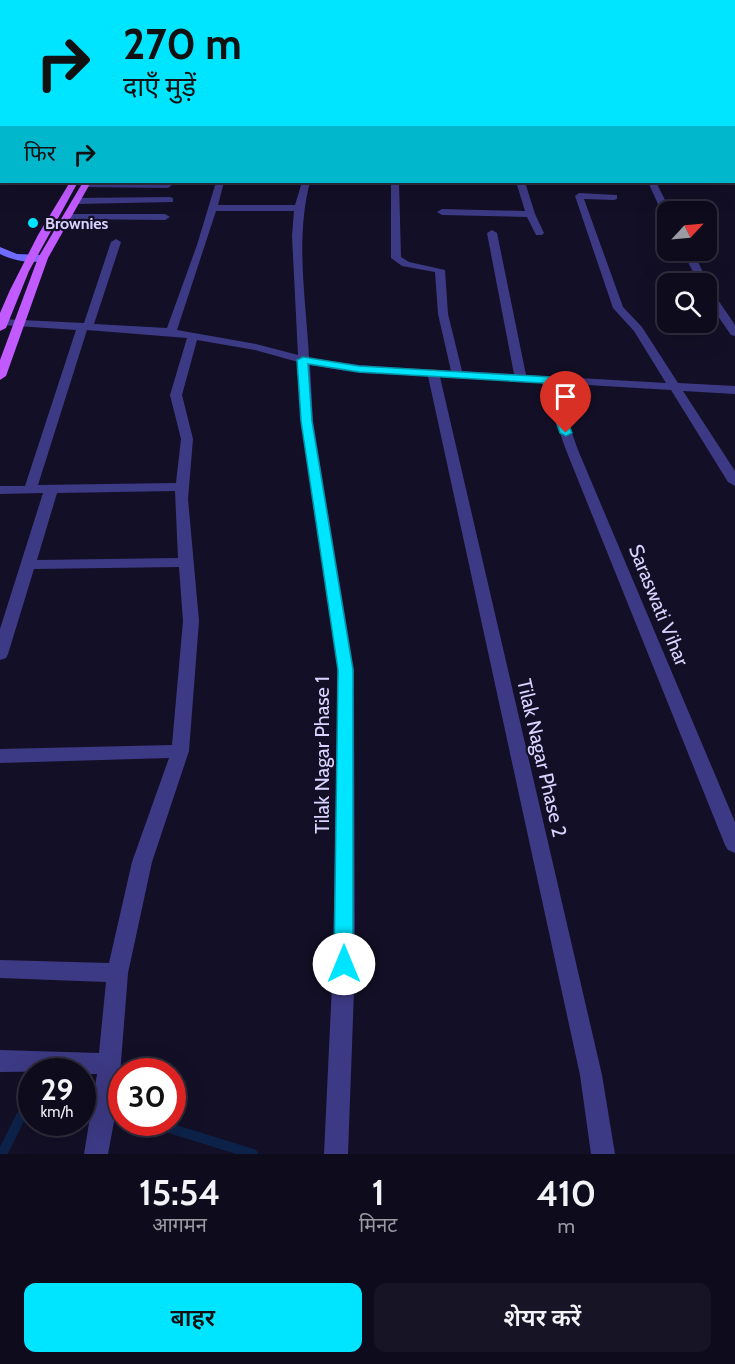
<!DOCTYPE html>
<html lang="hi">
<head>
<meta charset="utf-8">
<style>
  :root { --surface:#0e0b1c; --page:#171425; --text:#f1f3f6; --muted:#9b9ba3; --line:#2e2b3b; --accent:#00e5ff }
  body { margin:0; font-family:Cabin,"Noto Sans Devanagari",sans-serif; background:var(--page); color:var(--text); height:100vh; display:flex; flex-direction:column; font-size:22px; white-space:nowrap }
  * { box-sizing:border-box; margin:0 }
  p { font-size:20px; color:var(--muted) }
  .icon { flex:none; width:33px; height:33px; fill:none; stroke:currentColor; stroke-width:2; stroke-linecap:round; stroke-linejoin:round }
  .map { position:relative; height:1154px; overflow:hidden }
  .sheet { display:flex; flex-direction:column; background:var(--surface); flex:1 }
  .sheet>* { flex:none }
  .hud { position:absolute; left:0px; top:0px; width:735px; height:183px; box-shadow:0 6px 24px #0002,0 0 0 2px var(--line); background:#00e5ff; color:#111; overflow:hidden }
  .needle { width:39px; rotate:64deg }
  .fabs { position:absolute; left:657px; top:201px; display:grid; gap:12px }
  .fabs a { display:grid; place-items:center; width:60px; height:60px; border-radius:12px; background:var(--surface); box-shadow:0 6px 24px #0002,0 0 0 2px var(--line); font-size:30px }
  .speed { position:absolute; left:18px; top:1058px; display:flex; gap:12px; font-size:30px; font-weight:700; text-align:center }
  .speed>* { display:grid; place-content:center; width:78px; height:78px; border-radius:50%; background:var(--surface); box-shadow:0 6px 24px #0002,0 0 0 2px var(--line); line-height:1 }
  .speed small { font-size:15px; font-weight:400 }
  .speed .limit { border:9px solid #d22; background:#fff; color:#111 }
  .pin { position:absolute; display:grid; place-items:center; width:51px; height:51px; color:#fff; margin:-62px -26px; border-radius:50% 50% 50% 0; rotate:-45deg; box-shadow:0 0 6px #0007 }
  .pin .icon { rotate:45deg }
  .me { position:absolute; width:66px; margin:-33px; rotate:0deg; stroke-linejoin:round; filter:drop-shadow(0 0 4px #0008) }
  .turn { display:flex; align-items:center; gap:21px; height:126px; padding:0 24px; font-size:27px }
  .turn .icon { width:78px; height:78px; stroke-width:2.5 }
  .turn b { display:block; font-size:42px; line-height:51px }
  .then { display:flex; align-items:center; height:57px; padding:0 24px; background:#0003; gap:12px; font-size:22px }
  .eta { display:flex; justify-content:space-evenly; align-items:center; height:102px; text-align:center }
  .eta b { font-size:36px; font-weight:600; line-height:42px }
  .action { display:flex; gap:12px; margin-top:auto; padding:12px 24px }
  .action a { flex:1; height:69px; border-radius:12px; background:var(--accent); color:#111; font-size:24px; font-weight:600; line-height:69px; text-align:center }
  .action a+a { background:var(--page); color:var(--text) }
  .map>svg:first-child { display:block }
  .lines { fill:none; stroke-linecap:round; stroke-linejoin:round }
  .stream-far1 { stroke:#0c2248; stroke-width:3 }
  .stream { stroke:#0c2248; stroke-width:10 }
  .minor { fill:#3d3a85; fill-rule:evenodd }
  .secondary { fill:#6f6bff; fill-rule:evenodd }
  .primary { fill:#c25bff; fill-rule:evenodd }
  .route { fill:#00e5ff; stroke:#0095a6; stroke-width:1.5 }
  .poi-dot { fill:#00e5ff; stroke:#130f26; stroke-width:2 }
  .labels { text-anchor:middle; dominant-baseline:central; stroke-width:4.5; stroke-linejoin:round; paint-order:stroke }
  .far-poi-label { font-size:16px; font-weight:bold; fill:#d9d4ff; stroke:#130f26; text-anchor:start }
  .street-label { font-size:20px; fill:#d9d4ff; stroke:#130f26 }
</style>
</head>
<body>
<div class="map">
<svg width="735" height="1154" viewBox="0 0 735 1154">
  <rect width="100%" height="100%" fill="#130f26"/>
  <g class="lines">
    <path class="stream-far1" d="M546,0L555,2"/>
    <path class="stream" d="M82,1116L122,1117
      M150,1122L253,1154
      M2,1154L21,1116H32"/>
    <path class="minor" d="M11,0H17L10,2Z
      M157,0H190L156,2Z
      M270,0L309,2H272Z
      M424,0H431L422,2Z
      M466,0H472L464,2Z
      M514,0L513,2L507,1L508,0Z
      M593,0H617L618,1L595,2Z
      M668,0H674V2H668Z
      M721,0H727V2H721Z
      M2,16V21L0,22V17Z
      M734,42H735V47H734Z
      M0,53H2L0,58Z
      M734,88H735V92H734Z
      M0,108H2L0,113Z
      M0,124H2L0,129Z
      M85,182H168L172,185L168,188L82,187V183Z
      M216,182H224L218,205H295L302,182H310C295,239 306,299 309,358L359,365L451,371L438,314L435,272L402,266L391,258V182H399L401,257L409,262L445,270L448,314L462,371L514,374L487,233L492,230L497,233L526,375L666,383L634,331L613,308L575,196L579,193L617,195V199L614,200L584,199L623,307L642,327L678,383L735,386V394L683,391L735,471V486L728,482L671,390L554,383L578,450L735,822V853L728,850L725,845L566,450L542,383L440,377L602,1075L615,1154H591L580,1075L428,376L359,373L310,365L313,421L354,670L355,964L348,1154H324L333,964L338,670L301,421L298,362L255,350L197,340L182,395L193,439L188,499L199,621L189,751L152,862L128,973L118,1100L108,1154H84L97,1074H82V1071L0,1072V1050L99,1053L106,982L0,978V960L109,963L132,862L169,758L0,763V749L172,745L183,621L179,567L34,569L8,654L6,658L0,660V629L43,493L0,494V486H25L76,330L2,325L0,319L84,323L111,242L116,239L121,242L94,324L167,328L197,245ZM216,211H294L292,236L298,355L256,344L177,330ZM87,330L187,338L170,395L181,439L176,483L38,485ZM175,491L178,558L37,560L57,493Z
      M501,182H525L535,214L544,233L542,235H536L527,217L442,215L437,212L442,209L525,211L517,185H505Z
      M648,182H656L671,212H668V218L663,215Z
      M170,197L173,198V202L76,204L71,201L76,198Z
      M67,214H165L170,217L165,220L64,219V215Z
      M682,250H692L709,284L708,286L706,284H699Z
      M706,287L710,288L735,325V336L731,335L706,299Z"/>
    <path class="secondary" d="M0,41H2V46L0,45Z
      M0,247L17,254L43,255L48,258C36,266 12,260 0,254Z"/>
    <path class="primary" d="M167,0H173L166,2Z
      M70,182H78L29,271L6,328L0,331V313L10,290L38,235Z
      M83,182H91L48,258L6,376L0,380V360L38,258Z"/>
  </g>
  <path class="route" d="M303,357L359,366L551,377L572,433L566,436L560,433L543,383L359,372L308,364L312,421L353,670V964L350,970L344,972L337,970L334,964L338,670L301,421L297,360Z"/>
  <circle class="poi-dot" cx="33" cy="223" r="6"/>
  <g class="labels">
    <g class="far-poi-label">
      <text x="45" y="223">Brownies</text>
    </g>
    <g class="street-label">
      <text transform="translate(659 605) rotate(68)">Saraswati Vihar</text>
      <text transform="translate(322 755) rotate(-90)">Tilak Nagar Phase 1</text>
      <text transform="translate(542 758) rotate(77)">Tilak Nagar Phase 2</text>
    </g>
  </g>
</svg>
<div class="fabs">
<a><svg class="needle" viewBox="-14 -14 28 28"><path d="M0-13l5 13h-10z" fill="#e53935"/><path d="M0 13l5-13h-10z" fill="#9b9ba3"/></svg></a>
<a><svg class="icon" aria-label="search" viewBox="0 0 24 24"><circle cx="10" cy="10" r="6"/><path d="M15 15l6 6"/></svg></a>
</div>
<div class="speed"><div>29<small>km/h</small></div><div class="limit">30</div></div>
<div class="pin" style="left:566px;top:433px;background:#d93025"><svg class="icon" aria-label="arrive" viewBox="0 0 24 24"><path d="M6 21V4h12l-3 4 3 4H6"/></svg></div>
<svg class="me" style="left:344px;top:964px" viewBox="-20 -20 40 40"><circle r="19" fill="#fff"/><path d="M0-13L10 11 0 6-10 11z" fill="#00e5ff"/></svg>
<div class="hud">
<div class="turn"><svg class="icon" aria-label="right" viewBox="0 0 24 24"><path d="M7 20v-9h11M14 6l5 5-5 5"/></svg><div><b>270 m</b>दाएँ मुड़ें</div></div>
<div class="then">फिर<svg class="icon" aria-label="right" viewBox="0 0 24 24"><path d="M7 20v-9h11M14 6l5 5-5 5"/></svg></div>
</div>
</div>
<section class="sheet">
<div class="eta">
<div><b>15:54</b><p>आगमन</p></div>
<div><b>1</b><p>मिनट</p></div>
<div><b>410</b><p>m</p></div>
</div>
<div class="action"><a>बाहर</a><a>शेयर करें</a></div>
</section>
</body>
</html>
